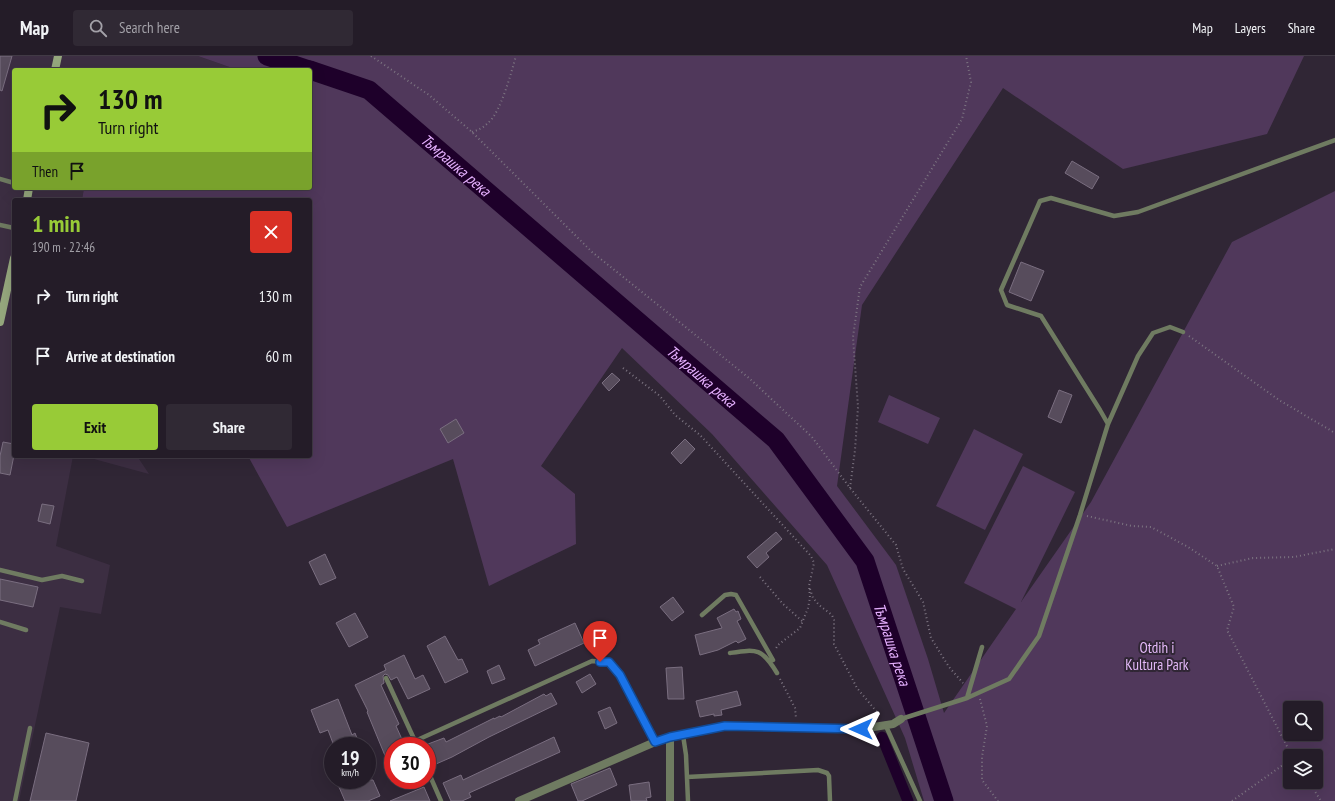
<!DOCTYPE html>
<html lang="en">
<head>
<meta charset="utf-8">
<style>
  :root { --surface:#241c28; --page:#302934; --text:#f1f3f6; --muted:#a3a1a8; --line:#413a45; --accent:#98cb37 }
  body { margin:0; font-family:"PT Sans Narrow",sans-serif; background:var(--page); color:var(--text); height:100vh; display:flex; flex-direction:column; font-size:15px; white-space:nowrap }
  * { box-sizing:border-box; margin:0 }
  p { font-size:13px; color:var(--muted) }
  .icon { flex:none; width:22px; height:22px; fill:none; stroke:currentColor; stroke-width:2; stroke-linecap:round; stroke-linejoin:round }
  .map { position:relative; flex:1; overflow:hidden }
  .details { position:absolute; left:12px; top:142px; width:300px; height:260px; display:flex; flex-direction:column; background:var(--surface); border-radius:4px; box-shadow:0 4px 16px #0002,0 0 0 1px var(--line) }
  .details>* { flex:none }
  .top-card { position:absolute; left:12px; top:12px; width:300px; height:122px; border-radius:4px; box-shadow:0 4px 16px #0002,0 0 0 1px var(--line); background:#98cb37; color:#111; overflow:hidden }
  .controls { position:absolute; left:1283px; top:645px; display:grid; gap:8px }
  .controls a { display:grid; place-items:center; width:40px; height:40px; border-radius:4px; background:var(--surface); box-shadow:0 4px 16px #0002,0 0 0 1px var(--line); font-size:20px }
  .speed { position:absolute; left:324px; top:681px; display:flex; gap:8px; font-size:20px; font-weight:700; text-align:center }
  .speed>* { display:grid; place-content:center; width:52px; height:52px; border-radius:50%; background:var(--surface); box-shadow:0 4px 16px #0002,0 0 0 1px var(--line); line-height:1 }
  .speed small { font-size:10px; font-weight:400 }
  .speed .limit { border:6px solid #d22; background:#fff; color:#111 }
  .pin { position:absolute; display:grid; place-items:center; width:34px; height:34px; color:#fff; margin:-41px -17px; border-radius:50% 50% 50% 0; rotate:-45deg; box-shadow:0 0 4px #0007 }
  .pin .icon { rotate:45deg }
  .me { position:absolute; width:44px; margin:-22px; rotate:270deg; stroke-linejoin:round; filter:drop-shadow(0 0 3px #0008) }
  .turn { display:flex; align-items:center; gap:14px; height:84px; padding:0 20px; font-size:18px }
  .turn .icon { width:52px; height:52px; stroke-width:2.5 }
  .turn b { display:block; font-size:28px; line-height:34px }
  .then { display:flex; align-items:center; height:38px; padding:0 20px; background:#0003; gap:8px; font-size:15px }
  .round { display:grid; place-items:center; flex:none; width:42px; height:42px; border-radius:4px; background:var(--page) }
  .headline { display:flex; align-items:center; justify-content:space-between; height:68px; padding:0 20px }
  h1 { font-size:24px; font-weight:700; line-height:30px; color:var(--accent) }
  .cta { display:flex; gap:8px; margin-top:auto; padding:8px 20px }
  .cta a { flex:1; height:46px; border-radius:4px; background:var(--accent); color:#111; font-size:16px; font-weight:700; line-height:46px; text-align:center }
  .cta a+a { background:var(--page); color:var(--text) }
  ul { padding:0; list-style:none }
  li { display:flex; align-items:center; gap:12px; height:60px; padding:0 20px }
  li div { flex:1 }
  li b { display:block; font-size:15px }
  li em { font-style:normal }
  header { display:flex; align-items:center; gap:24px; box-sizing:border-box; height:56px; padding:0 20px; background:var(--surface); border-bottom:1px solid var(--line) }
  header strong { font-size:19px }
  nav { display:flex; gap:22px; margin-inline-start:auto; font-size:14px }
  .search { width:280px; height:36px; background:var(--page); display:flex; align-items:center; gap:10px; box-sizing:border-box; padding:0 14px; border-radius:4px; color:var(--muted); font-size:15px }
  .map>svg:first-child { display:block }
  .built { fill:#3c2e42 }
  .green { fill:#50385b; fill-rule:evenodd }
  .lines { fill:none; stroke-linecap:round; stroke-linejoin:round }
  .canal { stroke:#1e002a; stroke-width:11 }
  .river { stroke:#1e002a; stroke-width:19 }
  .building { fill:#574c5c; stroke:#7a6e80 }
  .path { stroke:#7c7481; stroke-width:2; stroke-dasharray:1 3; stroke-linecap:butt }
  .service { stroke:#6f7b61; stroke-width:4.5 }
  .minor { stroke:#6f7b61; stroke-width:8 }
  .secondary { stroke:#96a87e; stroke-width:8 }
  .route-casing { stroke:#114b97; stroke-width:10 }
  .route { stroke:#1a73e8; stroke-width:7 }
  .labels { text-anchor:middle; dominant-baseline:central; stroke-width:4; stroke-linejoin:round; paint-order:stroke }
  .park-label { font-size:15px; fill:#e3b9f8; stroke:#302635 }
  .water-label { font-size:16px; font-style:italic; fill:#e5affe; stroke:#302635 }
</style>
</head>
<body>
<header>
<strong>Map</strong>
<div class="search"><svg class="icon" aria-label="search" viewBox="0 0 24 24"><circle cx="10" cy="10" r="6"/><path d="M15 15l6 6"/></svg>Search here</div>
<nav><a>Map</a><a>Layers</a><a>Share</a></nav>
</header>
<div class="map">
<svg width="1335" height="745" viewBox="0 0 1335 745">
  <rect width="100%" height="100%" fill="#302635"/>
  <path class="built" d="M0,0H198L238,14H14V132H84L82,144H14V400H73L56,490L110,509L101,558L60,551L19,745H0Z
    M83,400H137L149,418Z"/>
  <path class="green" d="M198,0H1304L1267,78L1123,113L1003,32L862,249L837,430L896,509L928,603L944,657L1016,553L964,527L1023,410L1075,436L1021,546L1091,446L1232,186L1335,135V745H924L905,682L827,509L712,378L622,292L541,410L575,438L576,488L489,530L453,403L287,471L248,400H310V144H82L84,132H310V14H238ZM1290,652H1316V678H1290ZM1290,700H1316V726H1290Z
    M889,339L940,362L928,388L878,366Z
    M974,373L1023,398L985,474L936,450Z"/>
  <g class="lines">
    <path class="canal" d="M882,681L908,745"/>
    <g class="river">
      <path d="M267,0L309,14"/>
      <path id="s1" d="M310,14L369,34L776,384L865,505L944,745"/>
    </g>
  </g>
  <path class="building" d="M0,0H12L2,35L0,34Z
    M1072,105L1099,121L1092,133L1065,117Z
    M1021,206L1044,215L1031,245L1009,236Z
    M612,317L620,324L609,335L602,327Z
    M1059,334L1072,339L1061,367L1048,361Z
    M456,363L464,377L448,387L440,373Z
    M685,383L695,393L681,408L671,397Z
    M3,386L14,388V399L10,419L0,417V400Z
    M42,448L54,450L50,468L38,465Z
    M776,476L782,483L766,497L769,501L757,512L747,501Z
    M325,498L336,522L320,529L309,506Z
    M0,523L38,531L33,551L0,544Z
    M673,541L684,556L672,565L660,551Z
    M734,553L736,556L738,555L741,563L737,565L746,583L738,587L736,585L718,594L700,599L695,579L722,572L717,562Z
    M355,557L368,581L349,591L336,567Z
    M575,567L584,587L535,610L528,594L540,588L538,584Z
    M445,580L458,604L462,603L468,616L445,627L427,590Z
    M404,599L415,623L423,619L430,633L408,643L397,621L391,624L388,619L385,618L383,620L384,627L381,629L399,668L396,670L405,690H393V719L367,656L368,655L355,629L386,614L384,609Z
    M499,609L505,623L492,628L487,615Z
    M682,611L684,643H668L666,612Z
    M590,618L596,628L582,637L576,626Z
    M737,635L741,649L721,654L722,659L714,660V658L700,661L696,645Z
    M551,637L557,648L489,681L452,701L436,708L428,688L444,682L446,686L494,662V663L500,660L501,661L544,638L546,640Z
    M338,643L352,679L355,677L360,690H334L328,674L320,677L311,654Z
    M610,651L617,667L605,673L598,656Z
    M46,677L89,687L76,745H30Z
    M554,681L560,696L469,737L471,741L462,745H451L443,727L461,719L463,724Z
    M610,712L617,729L582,745H578L571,728Z
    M358,724H373L380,740L368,745H345L339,731Z
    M649,726L651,741L646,742L647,745H631L629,729Z
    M424,731L430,745H390Z"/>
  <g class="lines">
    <path class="path" d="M371,0L429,39L472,76L592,196L749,322L812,381L850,432L896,489L903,513L923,546L931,582L949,611L963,627
      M472,76C478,74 483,72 488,67C501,56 511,17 516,0
      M1189,280L1279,344L1335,377
      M623,312L660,340L675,359L700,379L811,500L814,507L809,530L810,542L808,552L800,572L778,589L775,594
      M850,432L855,394L858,351L853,281L860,231L962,63L971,26L966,0
      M1087,460L1132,470L1151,471L1188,491L1217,510L1234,551L1227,574L1292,700
      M1217,510L1253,502L1294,501L1335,493
      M760,521L783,548L802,565
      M810,533L813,542L819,549L832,559L834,564V588L857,632L881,661
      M780,623L795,652L796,662
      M980,643L987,670L982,701V724L998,745
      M1309,726L1321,745
      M1232,745L1290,704"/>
    <path class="service" d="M0,123L14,127
      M0,169L14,172
      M1108,368L1100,354L1041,260L1007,249L1001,234L1040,145L1051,142L1114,160L1138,156L1335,84
      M0,514L42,524L62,520L82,525
      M702,559L725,539L731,538L736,539L773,604
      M0,566L26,574
      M730,597C757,593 762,592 777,617
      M386,622L415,685
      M967,642L982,591
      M901,663L967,642L1009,623L1039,580L1080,459L1108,368L1138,300L1153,277L1170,271L1183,276
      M885,668L920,745
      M683,679L686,699L688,745
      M417,690L415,685L592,605L609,606L620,619L655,686
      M427,713L441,745
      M687,721L818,714L827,717L829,720L830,745
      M15,745L30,672"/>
    <path class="minor" d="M519,745L655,686L670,681L725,670L861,673L893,668L901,663
      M670,745V681"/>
    <path class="secondary" d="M55,14L58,0
      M27,144L29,132
      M0,266L14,202"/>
  </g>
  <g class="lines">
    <g class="route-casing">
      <path id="route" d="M600,606H609L620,619L655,686L670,681L725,670L861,673"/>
    </g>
    <use href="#route" class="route"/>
  </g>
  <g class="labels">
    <g class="park-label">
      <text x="1157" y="591">Otdih i<tspan x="1157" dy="17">Kultura Park</tspan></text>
    </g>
    <g class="water-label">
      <text stroke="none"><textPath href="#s1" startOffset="177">Тъмрашка река</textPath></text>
      <text stroke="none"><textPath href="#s1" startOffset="501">Тъмрашка река</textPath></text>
      <text stroke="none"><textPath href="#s1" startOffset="837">Тъмрашка река</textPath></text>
    </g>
  </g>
</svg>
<div class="controls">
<a><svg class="icon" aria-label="search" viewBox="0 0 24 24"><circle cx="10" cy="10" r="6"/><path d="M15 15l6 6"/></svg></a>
<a><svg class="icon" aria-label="layers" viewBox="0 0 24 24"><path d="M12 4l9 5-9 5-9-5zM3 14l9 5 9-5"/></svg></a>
</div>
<div class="speed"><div>19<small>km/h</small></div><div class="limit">30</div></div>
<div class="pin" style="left:600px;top:606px;background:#d93025"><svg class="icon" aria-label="arrive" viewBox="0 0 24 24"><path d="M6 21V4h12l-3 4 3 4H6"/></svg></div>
<svg class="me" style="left:861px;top:673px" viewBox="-20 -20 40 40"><path d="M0-17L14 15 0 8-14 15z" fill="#1a73e8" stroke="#fff" stroke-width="4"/></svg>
<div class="top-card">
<div class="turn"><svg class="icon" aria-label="right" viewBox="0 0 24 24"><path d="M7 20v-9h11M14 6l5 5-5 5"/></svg><div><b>130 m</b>Turn right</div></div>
<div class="then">Then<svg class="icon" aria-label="arrive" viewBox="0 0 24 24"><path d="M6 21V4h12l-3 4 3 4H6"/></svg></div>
</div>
<section class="details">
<div class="headline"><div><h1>1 min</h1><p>190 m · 22:46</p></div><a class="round" style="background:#d93025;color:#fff"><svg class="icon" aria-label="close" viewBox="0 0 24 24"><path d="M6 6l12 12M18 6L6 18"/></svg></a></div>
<ul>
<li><svg class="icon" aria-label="right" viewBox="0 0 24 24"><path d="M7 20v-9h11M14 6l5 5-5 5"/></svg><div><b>Turn right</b></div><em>130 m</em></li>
<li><svg class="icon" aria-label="arrive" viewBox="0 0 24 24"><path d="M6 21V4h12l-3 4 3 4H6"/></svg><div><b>Arrive at destination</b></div><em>60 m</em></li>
</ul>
<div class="cta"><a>Exit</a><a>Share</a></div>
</section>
</div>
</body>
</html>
